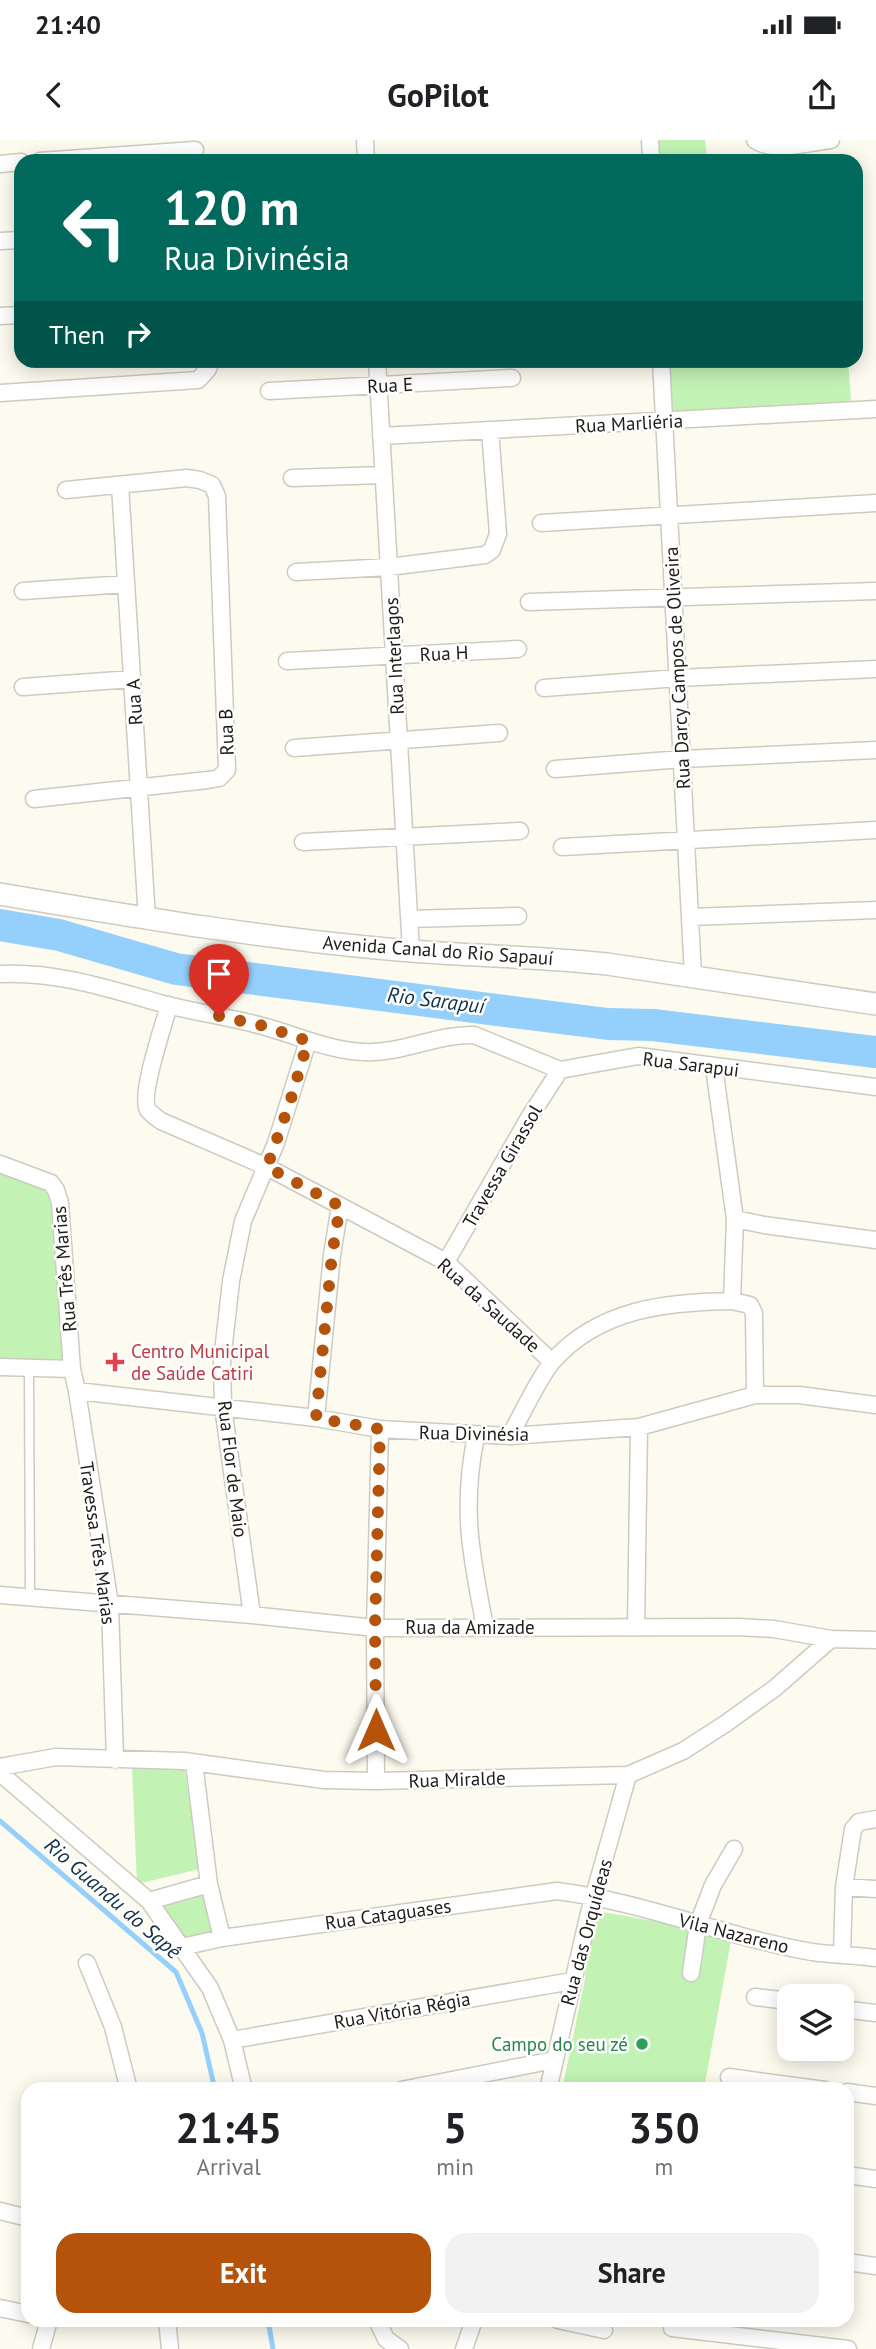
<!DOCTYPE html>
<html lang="en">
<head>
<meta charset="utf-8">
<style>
  :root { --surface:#fff; --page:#f2f2f2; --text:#202124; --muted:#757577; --accent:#b45309 }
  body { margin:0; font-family:"PT Sans",sans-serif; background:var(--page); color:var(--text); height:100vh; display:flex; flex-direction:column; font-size:26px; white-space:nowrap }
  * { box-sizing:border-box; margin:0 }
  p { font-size:23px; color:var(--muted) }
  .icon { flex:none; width:38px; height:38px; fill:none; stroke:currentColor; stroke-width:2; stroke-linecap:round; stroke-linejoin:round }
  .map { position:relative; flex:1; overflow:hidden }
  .panel { position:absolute; left:21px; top:1942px; width:833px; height:245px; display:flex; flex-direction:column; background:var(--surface); border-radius:21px; box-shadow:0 4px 18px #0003 }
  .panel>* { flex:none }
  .top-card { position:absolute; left:14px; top:14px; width:849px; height:214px; border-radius:21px; box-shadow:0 4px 18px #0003; background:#00695c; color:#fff; overflow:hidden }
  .buttons { position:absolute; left:777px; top:1844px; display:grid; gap:14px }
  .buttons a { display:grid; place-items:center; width:77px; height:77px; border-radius:14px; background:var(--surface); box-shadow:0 4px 18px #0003; font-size:35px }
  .pin { position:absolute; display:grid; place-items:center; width:60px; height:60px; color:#fff; margin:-72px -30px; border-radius:50% 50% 50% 0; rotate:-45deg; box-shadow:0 0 7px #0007 }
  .pin .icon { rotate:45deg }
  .me { position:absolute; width:77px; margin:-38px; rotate:0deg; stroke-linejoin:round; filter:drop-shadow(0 0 5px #0008) }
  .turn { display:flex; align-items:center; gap:24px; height:147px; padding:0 35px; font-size:32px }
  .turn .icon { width:91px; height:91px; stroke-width:2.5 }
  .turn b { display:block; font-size:49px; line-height:60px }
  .then { display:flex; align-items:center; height:66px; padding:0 35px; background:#0003; gap:14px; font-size:26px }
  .eta { display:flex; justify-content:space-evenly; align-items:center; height:119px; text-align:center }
  .eta b { font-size:42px; font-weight:700; line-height:49px }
  .cta { display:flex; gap:14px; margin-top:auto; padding:14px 35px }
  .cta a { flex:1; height:80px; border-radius:21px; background:var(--accent); color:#fff; font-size:28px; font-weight:700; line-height:80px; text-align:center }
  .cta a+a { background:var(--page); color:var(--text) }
  .status { display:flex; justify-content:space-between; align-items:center; height:49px; padding:0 35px; background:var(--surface); direction:ltr }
  .status svg { height:19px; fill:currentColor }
  header { display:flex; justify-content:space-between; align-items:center; height:91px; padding:0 35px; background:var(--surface); font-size:32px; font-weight:700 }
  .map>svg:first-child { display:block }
  .green { fill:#c2f3b4 }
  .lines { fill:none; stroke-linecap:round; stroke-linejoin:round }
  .stream { stroke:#95d0fd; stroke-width:5 }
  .river { stroke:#95d0fd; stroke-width:32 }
  .service-casing { stroke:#cdcbc0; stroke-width:11 }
  .minor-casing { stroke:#cdcbc0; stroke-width:19 }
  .tertiary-casing { stroke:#cdcbc0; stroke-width:24 }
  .service { stroke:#fff; stroke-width:8 }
  .minor { stroke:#fff; stroke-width:16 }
  .tertiary { stroke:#fff; stroke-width:21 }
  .route { stroke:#b45309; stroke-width:12; stroke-dasharray:0 21.6 }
  .health-dot { fill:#e0444e; stroke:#fff; stroke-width:2.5 }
  .leisure-dot { fill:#2e9e5b; stroke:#fff; stroke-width:2.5 }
  .labels { text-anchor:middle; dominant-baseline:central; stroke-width:5; stroke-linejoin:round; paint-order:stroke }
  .street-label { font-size:19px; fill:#1e1d19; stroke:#fff }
  .health-label { font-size:19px; fill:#be3a42; stroke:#fff; text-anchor:start }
  .leisure-label { font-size:19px; fill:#27864d; stroke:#fff; text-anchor:end }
  .water-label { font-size:21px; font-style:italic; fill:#103148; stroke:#fff }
</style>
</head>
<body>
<div class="status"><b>21:40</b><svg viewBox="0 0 49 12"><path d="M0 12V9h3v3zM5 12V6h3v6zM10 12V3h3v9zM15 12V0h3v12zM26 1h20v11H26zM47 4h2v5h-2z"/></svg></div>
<header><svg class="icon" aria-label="back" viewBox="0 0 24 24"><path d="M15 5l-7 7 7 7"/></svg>GoPilot<svg class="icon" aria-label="share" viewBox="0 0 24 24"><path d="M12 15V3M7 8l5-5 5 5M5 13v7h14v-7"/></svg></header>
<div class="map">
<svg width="876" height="2209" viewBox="0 0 876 2209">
  <rect width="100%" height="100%" fill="#fdfbef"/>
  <path class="green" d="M650,0H705L707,21H651Z
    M661,221H848L852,270L664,280Z
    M0,1028L42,1042L58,1063L69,1223H0Z
    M184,1625L200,1729L137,1744L132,1628Z
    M204,1755L218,1794L176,1797L159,1762Z
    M592,1770L732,1795L704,1949L562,1950L585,1839Z"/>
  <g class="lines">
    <path class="stream" d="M0,1681L176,1832L202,1893L215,1950
      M268,2180L273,2209"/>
    <path class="river" d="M0,785L59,795L176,829L608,884L653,885L876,912"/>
    <g class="service-casing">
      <path id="service" d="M29,1227L30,1458"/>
    </g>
    <g class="minor-casing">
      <path id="minor" d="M365,0L366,21
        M650,0L651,21
        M755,0C771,13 811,2 831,0
        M40,21L195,10
        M0,24L21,22
        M0,101L21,100
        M0,176L21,175
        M377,220L411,811
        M661,220L693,836
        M269,251L512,238
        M0,253L198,240L208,229L211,220
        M381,296L876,269
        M292,338L383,335
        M120,345L147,779
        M541,383L876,363
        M296,432L389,427L485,415L492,410L498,394L490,290
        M23,451L126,444
        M529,462L876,451
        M287,521L518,509
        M23,547L132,539
        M544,548L678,538L876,529
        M294,608L499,593
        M555,629L682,619L876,610
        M34,659L208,640L219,638L227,630L217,356L212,345L200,340L187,338L66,350
        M303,702L520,691
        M562,707L876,690
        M690,777L876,770
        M409,779L518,776
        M0,834C58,831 112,850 167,865C200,873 234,878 266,887C298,896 331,911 364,912C402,914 436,894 474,895L560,930L638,916L876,947
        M169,865C164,884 139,956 148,970C151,974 157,978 161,981L267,1027L446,1122L552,1222
        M714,927L735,1079L732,1161L750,1165L754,1173L755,1255
        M0,1024L51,1043L56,1050L60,1063L72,1229L77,1251L110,1465L115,1620
        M735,1079L764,1085L876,1100
        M446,1122L530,976L560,930
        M0,1227L72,1229
        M77,1251L316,1278L380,1289L510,1296L639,1287L755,1255H799L876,1265
        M316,1278L332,1115L340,1066
        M476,1296C461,1369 471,1415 485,1487
        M510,1296C521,1276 539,1237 553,1221C599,1169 666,1162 732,1161
        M0,1455L252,1475L375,1488L739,1487L774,1489L831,1499L876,1500
        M252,1475L223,1267L222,1221L231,1141L243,1081L276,1003L308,901
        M636,1487L639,1287
        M194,1623L209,1744L222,1798
        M0,1627L56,1617L184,1621L324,1640L376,1641L628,1635L683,1611L725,1584L775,1548L831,1499
        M0,1633L149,1761L210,1848L232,1900L244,1950
        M376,1641L375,1488L380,1289
        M844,1747L876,1749
        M149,1761L209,1744
        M182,1807L222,1798L557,1751C644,1762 726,1797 812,1812C833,1815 855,1815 876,1818
        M842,1814L844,1747L853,1689L859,1682L876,1679
        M87,1823L113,1887L129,1950
        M691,1833L698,1784L713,1745L734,1709
        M755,1857L789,1861
        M842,1869L876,1873
        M232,1900L572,1841
        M729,1937L825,1950
        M401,1950L554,1920
        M548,1950L589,1773L628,1635
        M847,1952L876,1956
        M847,2035L876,2039
        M0,2071L28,2078
        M847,2122L876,2126
        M0,2168L28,2174
        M167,2180L170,2209
        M377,2180L386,2199L400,2209
        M558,2180L604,2190
        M672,2188L848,2209
        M41,2209L49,2180
        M464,2209L474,2180"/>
    </g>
    <g class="tertiary-casing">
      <path id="tertiary" d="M0,754C136,777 273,800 411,811C476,816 542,817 607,824L876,864"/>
    </g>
    <use href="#service" class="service"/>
    <use href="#minor" class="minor"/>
    <use href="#tertiary" class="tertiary"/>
  </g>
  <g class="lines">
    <path class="route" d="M219,876L264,886L308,901L290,962L267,1027L340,1066L332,1115L316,1278L380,1289L375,1488L376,1590"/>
  </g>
  <path class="health-dot" d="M111.5 1211.5h7v7h7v7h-7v7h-7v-7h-7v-7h7z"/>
  <circle class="leisure-dot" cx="642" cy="1904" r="7"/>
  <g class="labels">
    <g class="street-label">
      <text transform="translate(390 245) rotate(-3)">Rua E</text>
      <text transform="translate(629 283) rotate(-3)">Rua Marliéria</text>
      <text transform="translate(444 513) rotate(-3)">Rua H</text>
      <text transform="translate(394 516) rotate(-93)">Rua Interlagos</text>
      <text transform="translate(677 528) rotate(-93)">Rua Darcy Campos de Oliveira</text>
      <text transform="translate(134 562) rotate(-94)">Rua A</text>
      <text transform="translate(226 592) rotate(-92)">Rua B</text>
      <text transform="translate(438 810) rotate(4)">Avenida Canal do Rio Sapauí</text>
      <text transform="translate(691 924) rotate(7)">Rua Sarapui</text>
      <text transform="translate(502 1026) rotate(-60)">Travessa Girassol</text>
      <text transform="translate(64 1129) rotate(-95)">Rua Três Marias</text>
      <text transform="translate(489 1165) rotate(42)">Rua da Saudade</text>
      <text transform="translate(474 1293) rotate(1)">Rua Divinésia</text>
      <text transform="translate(233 1329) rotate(83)">Rua Flor de Maio</text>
      <text transform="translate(98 1403) rotate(82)">Travessa Três Marias</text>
      <text x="470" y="1487">Rua da Amizade</text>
      <text transform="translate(457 1639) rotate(-2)">Rua Miralde</text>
      <text transform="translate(388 1774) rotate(-8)">Rua Cataguases</text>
      <text transform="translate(586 1792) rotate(-75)">Rua das Orquídeas</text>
      <text transform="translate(734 1793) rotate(14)">Vila Nazareno</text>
      <text transform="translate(402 1870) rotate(-10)">Rua Vitória Régia</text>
    </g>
    <g class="health-label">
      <text x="131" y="1211">Centro Municipal<tspan x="131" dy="22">de Saúde Catiri</tspan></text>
    </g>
    <g class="leisure-label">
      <text x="628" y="1904">Campo do seu zé</text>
    </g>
    <g class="water-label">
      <text transform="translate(436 860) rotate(7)">Rio Sarapuí</text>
      <text transform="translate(113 1758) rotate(41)">Rio Guandu do Sapê</text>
    </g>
  </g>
</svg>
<div class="buttons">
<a><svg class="icon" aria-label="layers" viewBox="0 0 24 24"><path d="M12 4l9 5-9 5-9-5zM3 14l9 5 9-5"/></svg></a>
</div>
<div class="pin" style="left:219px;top:876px;background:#d93025"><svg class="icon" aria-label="arrive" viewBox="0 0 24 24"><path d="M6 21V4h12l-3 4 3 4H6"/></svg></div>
<svg class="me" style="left:376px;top:1590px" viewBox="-20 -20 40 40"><path d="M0-17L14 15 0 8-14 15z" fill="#b45309" stroke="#fff" stroke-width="4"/></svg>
<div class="top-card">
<div class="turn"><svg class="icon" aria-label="left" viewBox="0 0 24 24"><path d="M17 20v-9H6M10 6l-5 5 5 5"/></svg><div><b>120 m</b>Rua Divinésia</div></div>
<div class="then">Then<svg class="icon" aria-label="right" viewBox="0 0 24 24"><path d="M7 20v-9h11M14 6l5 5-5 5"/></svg></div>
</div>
<section class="panel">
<div class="eta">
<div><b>21:45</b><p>Arrival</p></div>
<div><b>5</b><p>min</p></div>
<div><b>350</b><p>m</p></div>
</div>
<div class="cta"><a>Exit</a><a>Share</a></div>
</section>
</div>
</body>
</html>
